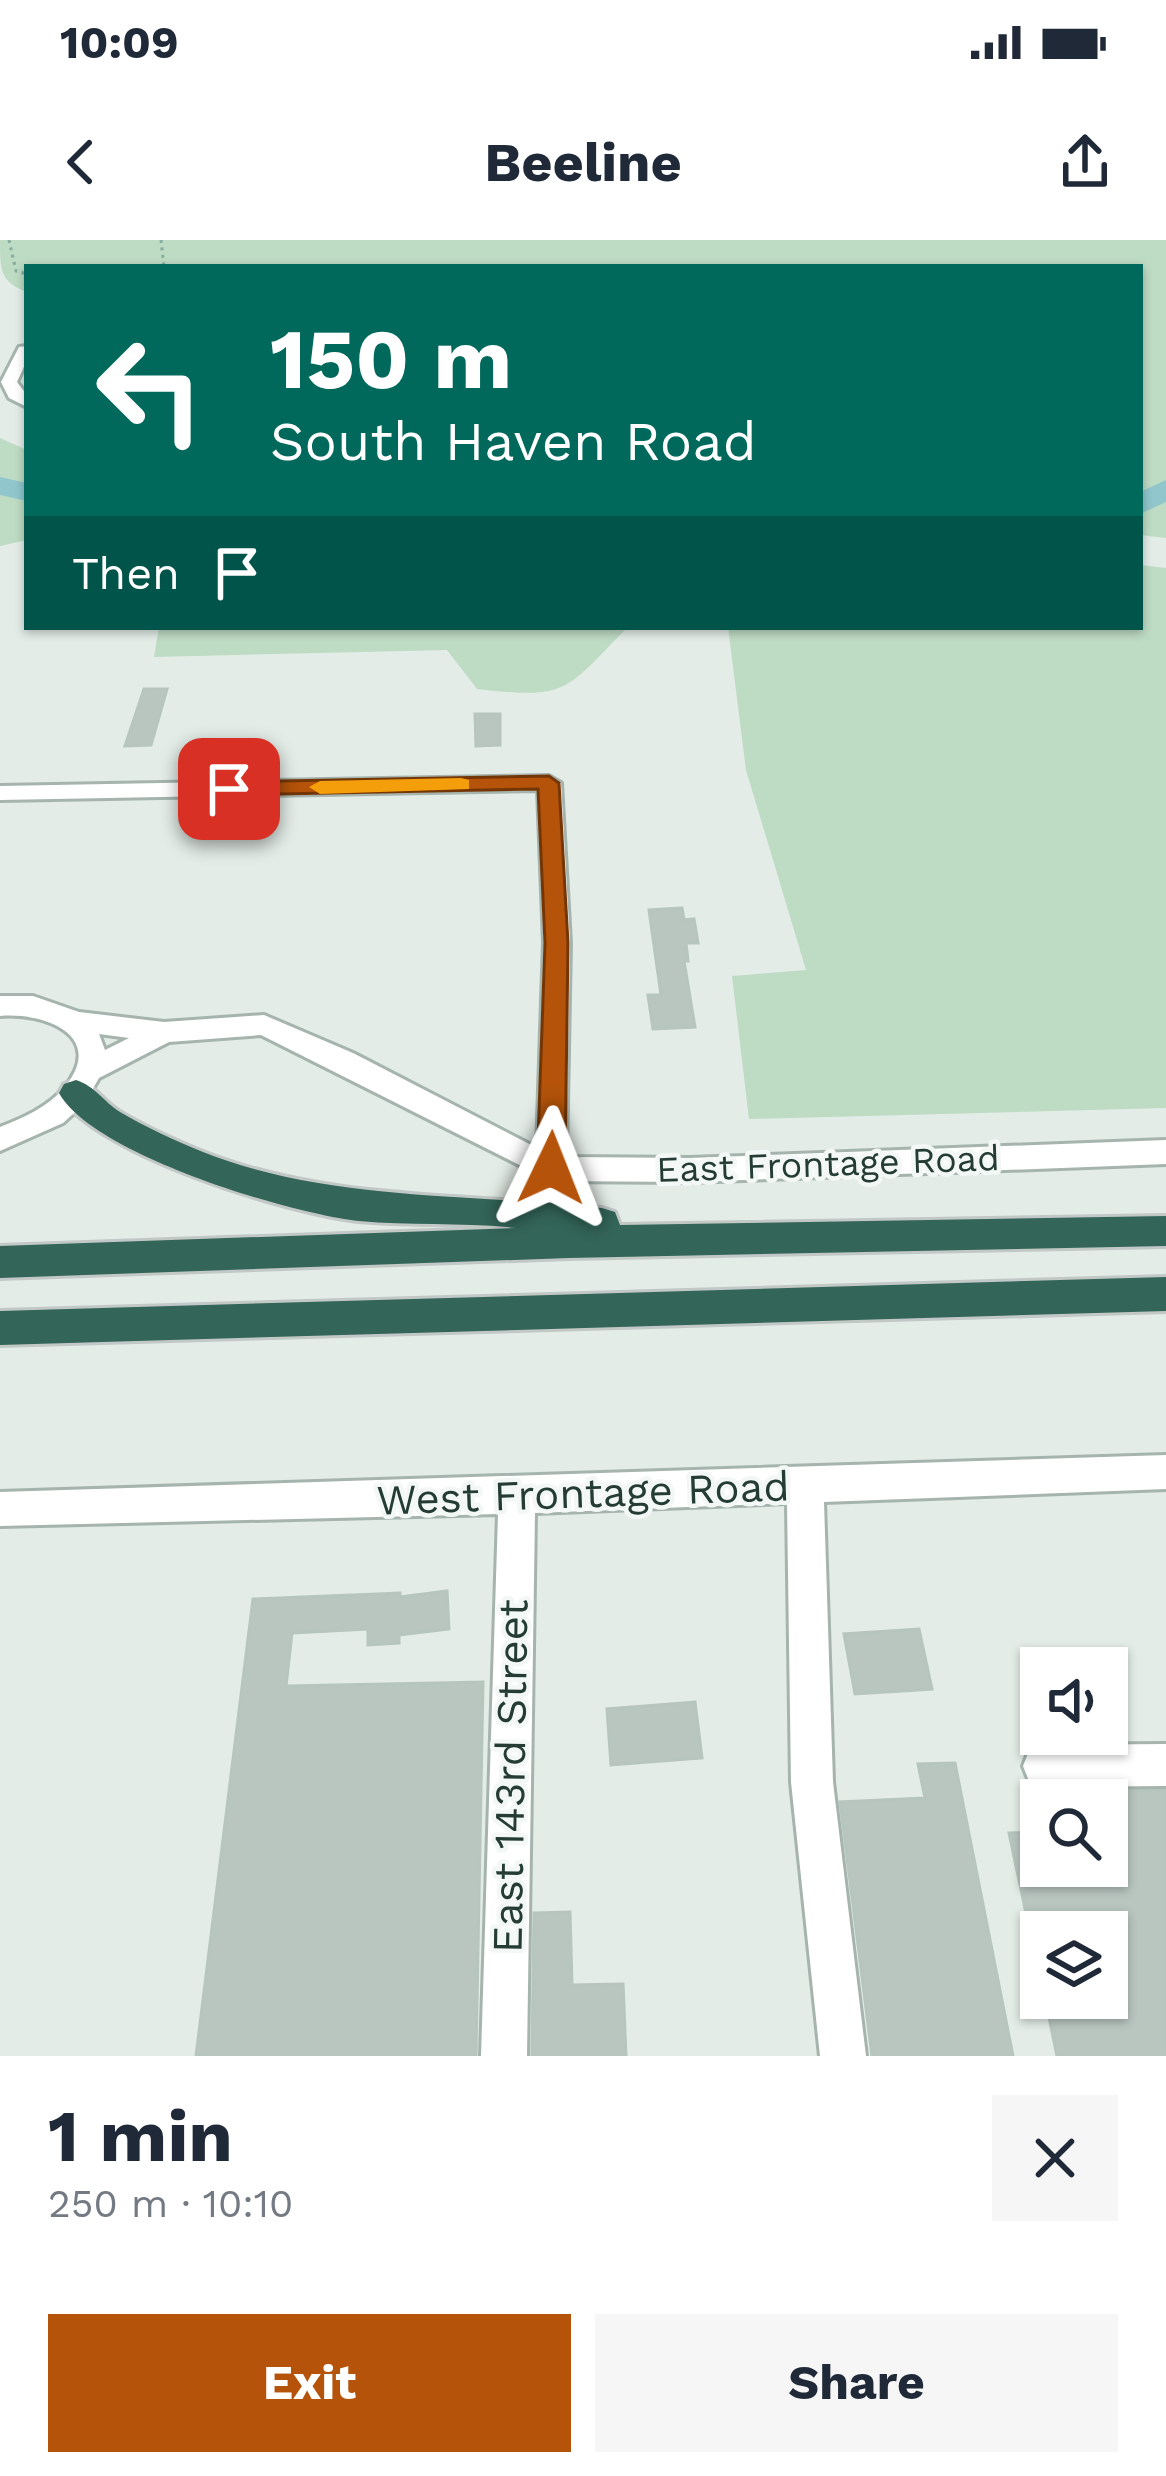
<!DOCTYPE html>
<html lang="en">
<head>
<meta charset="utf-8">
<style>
  :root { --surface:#fff; --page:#f6f6f7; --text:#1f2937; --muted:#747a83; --accent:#b45309 }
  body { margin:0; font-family:"Work Sans",sans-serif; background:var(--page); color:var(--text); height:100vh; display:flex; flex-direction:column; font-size:45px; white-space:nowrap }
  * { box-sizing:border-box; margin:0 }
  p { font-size:39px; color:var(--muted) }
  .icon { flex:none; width:66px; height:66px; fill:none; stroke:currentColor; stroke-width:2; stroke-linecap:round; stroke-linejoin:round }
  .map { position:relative; height:1816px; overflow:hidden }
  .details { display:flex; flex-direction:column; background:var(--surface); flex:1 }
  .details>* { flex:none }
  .top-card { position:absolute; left:24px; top:24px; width:1119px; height:366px; border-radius:0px; box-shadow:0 3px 9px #0004; background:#00695c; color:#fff; overflow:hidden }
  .controls { position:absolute; left:1020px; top:1407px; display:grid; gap:24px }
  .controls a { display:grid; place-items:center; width:108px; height:108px; border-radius:0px; background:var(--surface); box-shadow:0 3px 9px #0004; font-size:60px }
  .pin { position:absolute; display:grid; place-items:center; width:102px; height:102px; color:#fff; margin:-51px; border-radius:24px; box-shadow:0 6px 18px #0006 }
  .me { position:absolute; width:132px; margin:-66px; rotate:2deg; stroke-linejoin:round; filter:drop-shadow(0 0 9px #0008) }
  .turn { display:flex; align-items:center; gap:42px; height:252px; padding:0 48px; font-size:54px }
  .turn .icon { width:156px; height:156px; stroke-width:2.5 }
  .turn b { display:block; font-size:84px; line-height:102px }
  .then { display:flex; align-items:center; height:114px; padding:0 48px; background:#0003; gap:24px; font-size:45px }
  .round { display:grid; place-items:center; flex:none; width:126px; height:126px; border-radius:0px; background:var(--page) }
  .head { display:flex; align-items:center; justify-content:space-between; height:204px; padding:0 48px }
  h1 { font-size:72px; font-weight:700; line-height:90px }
  .cta { display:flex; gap:24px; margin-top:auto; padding:24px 48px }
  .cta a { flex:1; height:138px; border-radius:0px; background:var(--accent); color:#fff; font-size:48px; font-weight:700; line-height:138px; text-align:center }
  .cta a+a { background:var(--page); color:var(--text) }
  .status { display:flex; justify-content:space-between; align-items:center; height:84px; padding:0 60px; background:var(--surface); direction:ltr }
  .status svg { height:33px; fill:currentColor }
  header { display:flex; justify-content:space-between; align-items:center; height:156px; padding:0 48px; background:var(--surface); font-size:54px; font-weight:700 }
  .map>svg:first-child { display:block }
  .green { fill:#bedbc4 }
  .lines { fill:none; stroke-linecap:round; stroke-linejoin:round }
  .river { fill:#90c6cc; fill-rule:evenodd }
  .building { fill:#b9c6c0; stroke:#b6c5be; stroke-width:3 }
  .minor-casing { stroke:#a6b4ae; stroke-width:6 }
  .highway-casing { stroke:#c2c8c6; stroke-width:6 }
  .path { stroke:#86ad9f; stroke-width:3; stroke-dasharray:3 4.5; stroke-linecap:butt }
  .minor { fill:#fff; fill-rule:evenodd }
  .highway { fill:#336558; fill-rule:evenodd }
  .route { fill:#b45309; stroke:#753606; stroke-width:3 }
  .slow { fill:#f59e0b }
  .labels { text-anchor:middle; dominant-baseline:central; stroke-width:9; stroke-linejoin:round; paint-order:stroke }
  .street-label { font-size:36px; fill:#243c34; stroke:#f3f8f6 }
  .near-street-label { font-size:42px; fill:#243c34; stroke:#f3f8f6 }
</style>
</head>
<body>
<div class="status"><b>10:09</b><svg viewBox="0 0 49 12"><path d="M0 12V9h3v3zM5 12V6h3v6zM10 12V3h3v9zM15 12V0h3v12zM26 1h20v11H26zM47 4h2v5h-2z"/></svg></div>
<header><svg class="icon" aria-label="back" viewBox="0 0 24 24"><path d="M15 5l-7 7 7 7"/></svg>Beeline<svg class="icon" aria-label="share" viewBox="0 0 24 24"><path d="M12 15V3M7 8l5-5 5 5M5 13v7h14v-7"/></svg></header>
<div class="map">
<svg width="1166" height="1816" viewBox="0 0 1166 1816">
  <rect width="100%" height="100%" fill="#e3ece7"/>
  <path class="green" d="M0,0H1166V298L1140,295V27H27V52C0,42 0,30 0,0Z
    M0,198L27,210V300L0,306Z
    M1140,325L1166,328V868L749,879L732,736L806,730L746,530L728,387H1140Z
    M159,387H628C565,450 570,460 477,449L447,410L154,417Z"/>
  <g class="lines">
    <path class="river" d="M0,237L27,243V261L0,255Z
      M1166,240V262L1140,274V252Z"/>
  </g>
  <path class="building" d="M144,449H167L151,505L125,506Z
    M475,474H500V505L476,506Z
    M682,668L684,680L694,679L698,703H686L688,721H684L695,787L653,789L648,755H661L649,670Z
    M447,1351L449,1389L399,1395V1403L368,1405V1389L292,1393L286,1446L483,1442L476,1816H196L253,1359L400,1353V1357Z
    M919,1389L932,1449L855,1454L844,1394Z
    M695,1462L702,1518L611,1525L607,1469Z
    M955,1523L1013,1816H872L840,1562L925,1558L918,1524Z
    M1166,1550V1816H1057L1045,1758H1107V1692H1030L1009,1593L1041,1592V1626H1107V1551Z
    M570,1672L572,1745L623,1744L626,1816H532L534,1673Z"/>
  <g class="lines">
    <g class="minor-casing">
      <path id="minor" d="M27,106V120L17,142L27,155V167L9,158L1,142L19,107Z
        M549,536L561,543L570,703L566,917L690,918L1166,900V924L690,942L551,941L261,795L169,802L99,838L84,864L63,883L0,911V887C23,878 48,867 64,848C108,795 43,772 0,776V756H33L79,772L164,782L264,775L353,813L537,908L544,703L538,550L0,560V546ZM99,794L129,798L105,810Z
        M1166,1215V1249L824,1262L833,1542L866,1816H820L791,1542L787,1263L535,1273L527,1816H481L498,1274L0,1286V1252Z
        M1166,1504V1546L1044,1547L1029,1541L1023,1526L1029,1511L1044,1505Z"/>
    </g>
    <g class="highway-casing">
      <path id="highway" d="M76,840C95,846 104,862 120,872C145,887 176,901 203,912C329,962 469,953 602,968L615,972L620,985L1166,976V1006L569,1018L0,1038V1006L516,988C464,982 411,986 359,981C290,974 92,914 59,853L64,844Z
        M1166,1037V1071L0,1105V1071Z"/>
    </g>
    <path class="path" d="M9,0L16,31L27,34
      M161,0L164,27"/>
    <use href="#minor" class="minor"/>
    <use href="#highway" class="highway"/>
  </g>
  <path class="route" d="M549,536L559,543L568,703L565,928L551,939L537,928L545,703L538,549L229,555L218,549L229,542Z"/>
  <path class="slow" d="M461,538L469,540V549L320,554L309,547L320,541Z"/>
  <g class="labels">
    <g class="street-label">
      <text transform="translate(828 924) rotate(-2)">East Frontage Road</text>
    </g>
    <g class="near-street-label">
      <text transform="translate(583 1253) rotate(-2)">West Frontage Road</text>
      <text transform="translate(510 1536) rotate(-89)">East 143rd Street</text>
    </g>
  </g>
</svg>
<div class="controls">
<a><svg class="icon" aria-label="sound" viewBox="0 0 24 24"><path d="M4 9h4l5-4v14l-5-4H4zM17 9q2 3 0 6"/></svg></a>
<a><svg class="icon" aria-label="search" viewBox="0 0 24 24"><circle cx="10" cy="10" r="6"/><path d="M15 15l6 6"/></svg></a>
<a><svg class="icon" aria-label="layers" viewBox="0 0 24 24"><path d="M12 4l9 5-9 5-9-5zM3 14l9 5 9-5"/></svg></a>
</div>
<div class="pin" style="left:229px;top:549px;background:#d93025"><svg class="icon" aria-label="arrive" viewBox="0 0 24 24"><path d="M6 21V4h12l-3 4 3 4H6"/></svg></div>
<svg class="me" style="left:551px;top:928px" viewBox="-20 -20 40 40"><path d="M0-17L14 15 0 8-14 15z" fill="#b45309" stroke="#fff" stroke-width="4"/></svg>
<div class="top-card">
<div class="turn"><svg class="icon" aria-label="left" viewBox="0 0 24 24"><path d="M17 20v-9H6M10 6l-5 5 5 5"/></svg><div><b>150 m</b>South Haven Road</div></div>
<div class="then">Then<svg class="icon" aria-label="arrive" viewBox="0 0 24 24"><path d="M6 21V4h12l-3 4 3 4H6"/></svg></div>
</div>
</div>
<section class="details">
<div class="head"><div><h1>1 min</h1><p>250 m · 10:10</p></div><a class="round"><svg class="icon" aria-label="close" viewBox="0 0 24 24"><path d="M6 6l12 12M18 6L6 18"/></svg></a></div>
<div class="cta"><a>Exit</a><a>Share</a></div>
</section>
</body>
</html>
